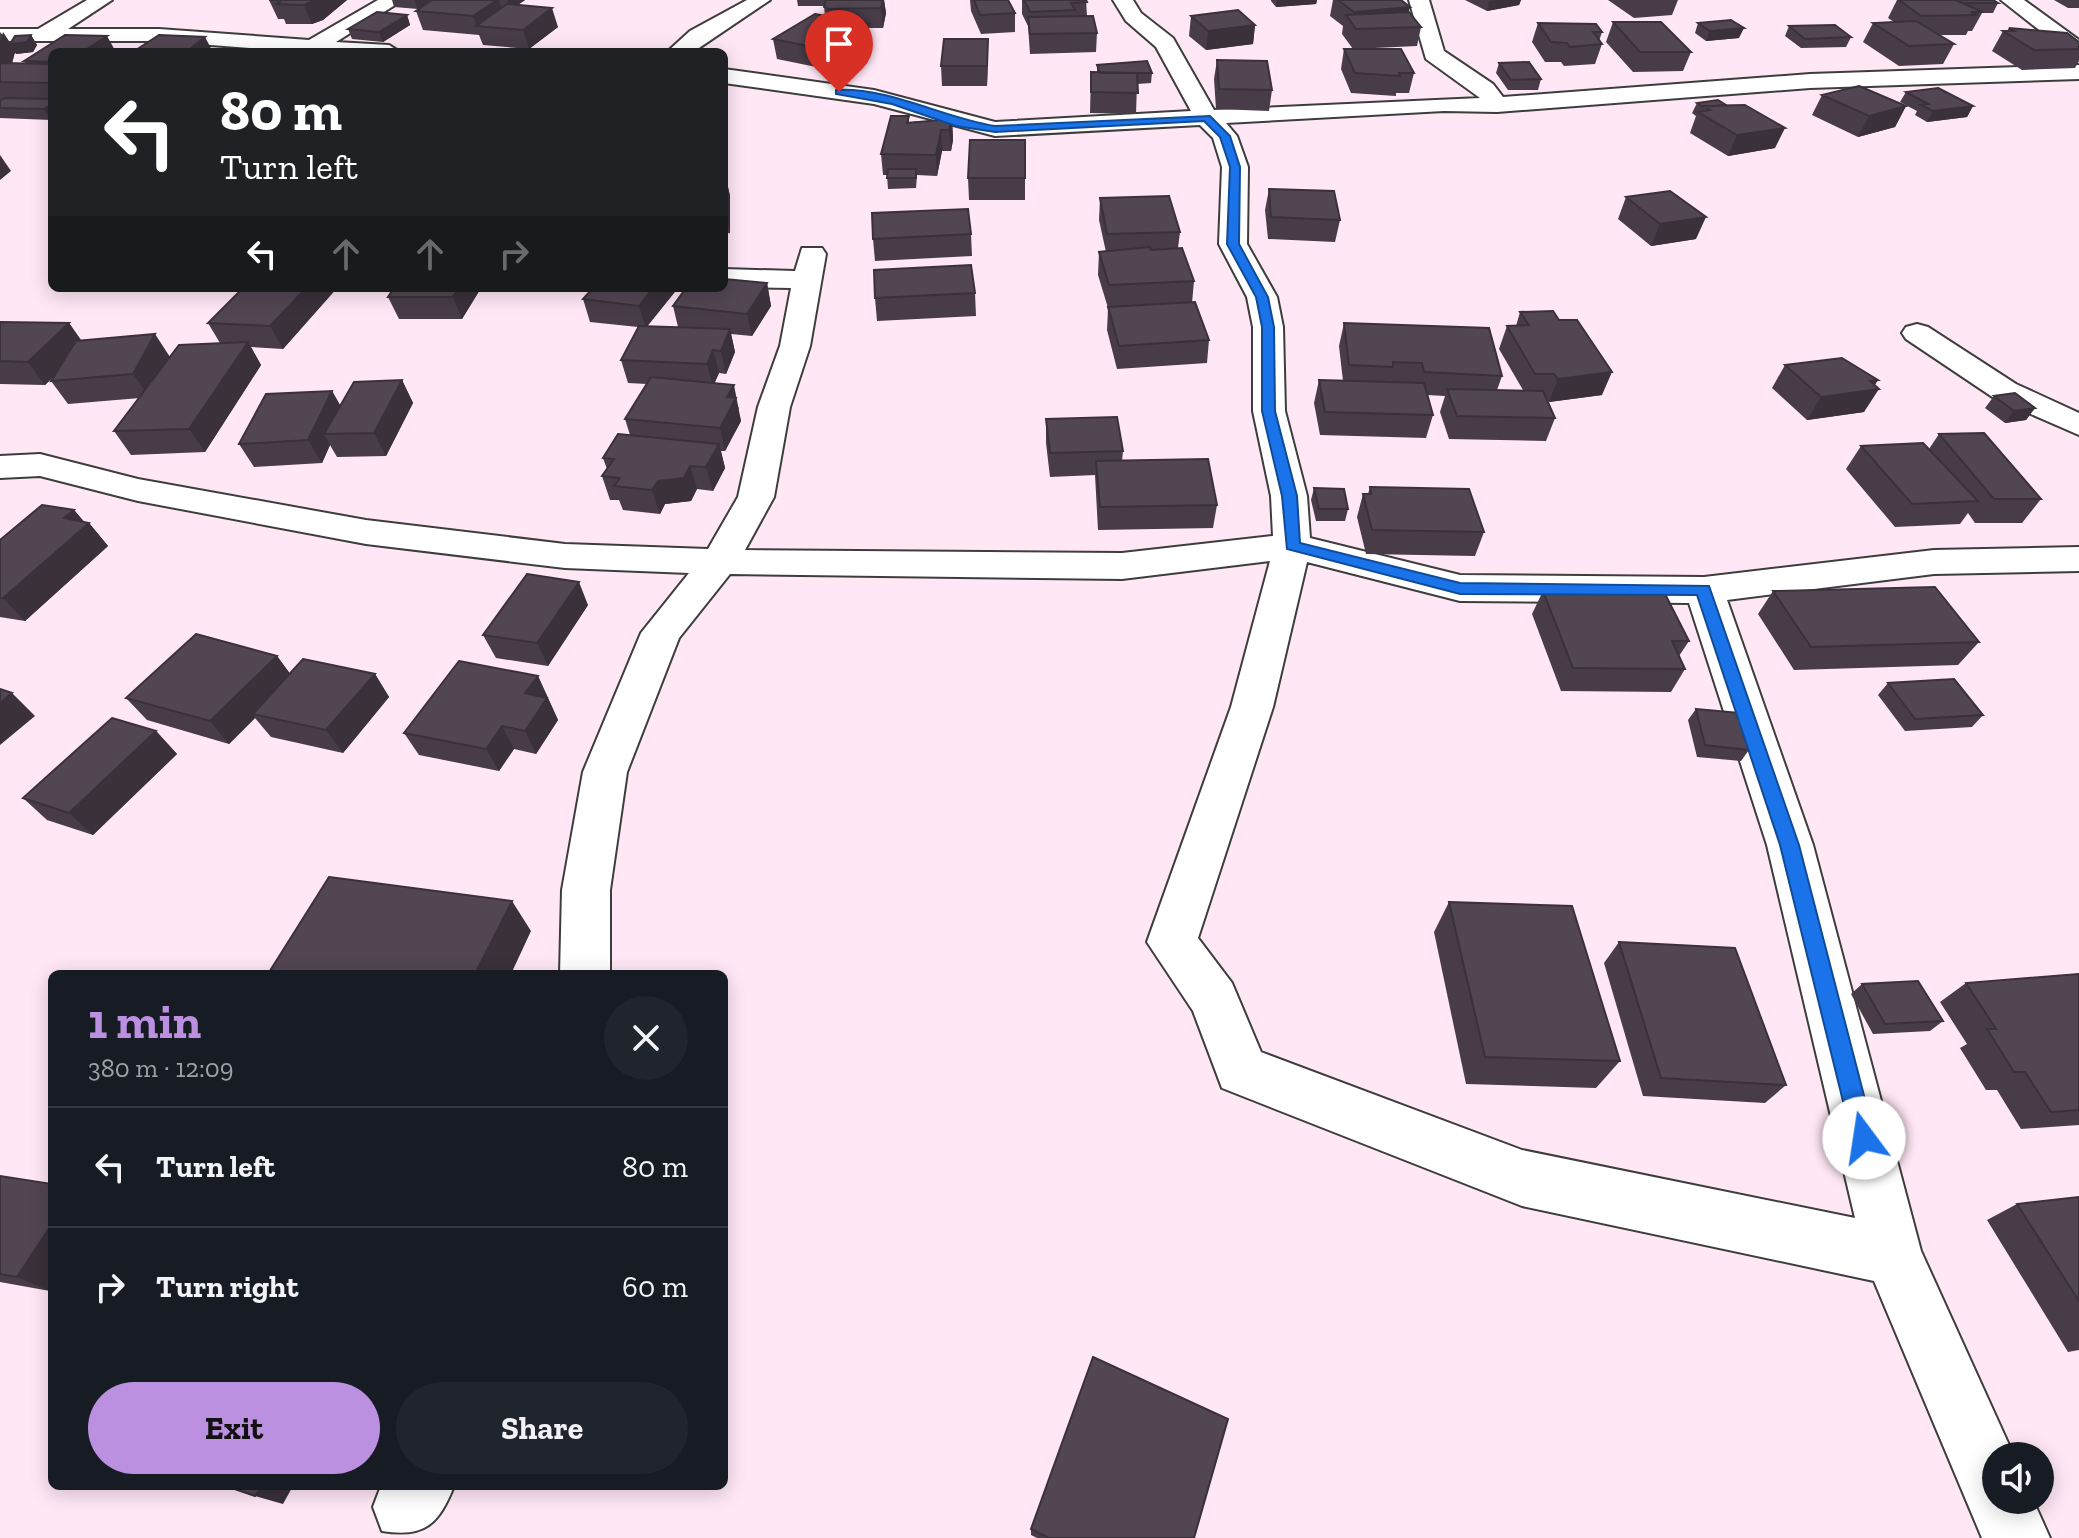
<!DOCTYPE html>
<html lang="en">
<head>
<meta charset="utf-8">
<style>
  :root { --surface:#171b24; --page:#20242c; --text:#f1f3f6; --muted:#9ea1a6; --line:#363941; --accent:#bb90e0 }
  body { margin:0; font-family:"Zilla Slab",serif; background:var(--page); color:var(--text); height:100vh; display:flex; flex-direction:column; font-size:30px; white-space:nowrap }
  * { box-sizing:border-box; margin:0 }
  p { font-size:26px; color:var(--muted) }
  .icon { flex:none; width:44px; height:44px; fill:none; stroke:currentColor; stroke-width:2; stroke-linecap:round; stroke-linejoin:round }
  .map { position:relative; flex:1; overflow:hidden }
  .details { position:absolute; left:48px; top:970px; width:680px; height:520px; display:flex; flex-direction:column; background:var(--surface); border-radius:12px; box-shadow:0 4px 20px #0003 }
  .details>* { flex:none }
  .banner { position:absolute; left:48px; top:48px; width:680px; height:244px; border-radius:12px; box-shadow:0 4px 20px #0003; background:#202124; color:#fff; overflow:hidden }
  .controls { position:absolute; left:1982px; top:1442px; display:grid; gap:16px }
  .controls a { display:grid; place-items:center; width:72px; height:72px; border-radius:50%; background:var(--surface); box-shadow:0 4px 20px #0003; font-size:40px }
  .pin { position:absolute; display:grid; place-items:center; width:68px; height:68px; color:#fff; margin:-82px -34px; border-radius:50% 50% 50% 0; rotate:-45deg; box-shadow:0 0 8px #0007 }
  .pin .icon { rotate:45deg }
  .me { position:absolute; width:88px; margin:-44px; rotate:346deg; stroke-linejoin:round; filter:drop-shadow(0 0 6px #0008) }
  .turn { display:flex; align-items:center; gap:28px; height:168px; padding:0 40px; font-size:36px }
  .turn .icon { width:104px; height:104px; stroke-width:2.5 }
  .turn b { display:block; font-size:56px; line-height:68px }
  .lanes { display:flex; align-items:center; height:76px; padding:0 40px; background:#0003; justify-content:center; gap:40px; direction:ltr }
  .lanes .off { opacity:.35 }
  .round { display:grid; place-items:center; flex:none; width:84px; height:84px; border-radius:42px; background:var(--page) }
  .overview { display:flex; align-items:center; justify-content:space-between; height:136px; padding:0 40px }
  h1 { font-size:48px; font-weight:800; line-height:60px; color:var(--accent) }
  .primary-button { display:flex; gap:16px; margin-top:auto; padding:16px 40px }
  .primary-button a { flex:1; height:92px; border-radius:48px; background:var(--accent); color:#111; font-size:32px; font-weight:800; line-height:92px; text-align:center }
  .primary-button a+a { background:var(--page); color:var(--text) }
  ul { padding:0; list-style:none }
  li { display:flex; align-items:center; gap:24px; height:120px; padding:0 40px; border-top:2px solid var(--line) }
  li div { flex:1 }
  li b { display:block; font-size:30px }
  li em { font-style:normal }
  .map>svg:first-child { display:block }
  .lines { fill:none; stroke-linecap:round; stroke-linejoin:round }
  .minor-casing { stroke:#3d3d3d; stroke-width:4 }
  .minor { fill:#fff; fill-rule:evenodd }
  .wall { fill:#473c47 }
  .shaded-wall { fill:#3a313a }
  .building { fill:#534653; stroke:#3a313a; stroke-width:2 }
  .route { fill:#1a73e8; stroke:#114b97; stroke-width:2 }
</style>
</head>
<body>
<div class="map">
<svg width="2079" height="1538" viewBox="0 0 2079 1538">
  <rect width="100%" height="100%" fill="#ffe7f5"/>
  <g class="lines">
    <g class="minor-casing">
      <path id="minor" d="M87,0H112L68,29H159L309,40L378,0H403L336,42L389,45L400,52H301L159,41H0V29H38Z
        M747,0H770L693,52H667L690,31Z
        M1113,0H1133L1141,13L1173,38L1214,110L1480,98L1426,59L1409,0H1429L1444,51L1493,84L1503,97L1810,74L2079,65V79L1810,88L1497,112L1444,111L1226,123L1237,136L1248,167L1247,244L1277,297L1283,327L1285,411L1307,496L1310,538L1460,575L1704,577L1934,550L2079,547V571L1934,574L1727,600L1813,845L1921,1251L2014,1456H1996V1500H2033L2050,1538H1982L1874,1281L1522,1206L1222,1088L1193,1011L1147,942L1231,707L1270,561L1122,579L730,574L679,638L627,772L610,890V974H560L562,890L583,772L641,633L689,573L565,568L366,544L138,501L40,476L0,478V456L40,454L138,479L366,520L565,544L708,549L738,497L758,407L780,346L791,288L724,287V269L795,271L802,248H822L826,254L810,346L790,407L774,497L745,550L1122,553L1273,536L1271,496L1253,411V327L1247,297L1219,244L1222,167L1213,138L1200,125L995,136L874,104L724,83V69L874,90L995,122L1191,111L1156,47L1126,21ZM1307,562L1460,601L1689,603L1767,845L1855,1218L1522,1150L1261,1052L1232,983L1198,938L1273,707Z
        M2001,0H2024L2079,40V57L2071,55Z
        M1917,324L1928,327L2016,384L2079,413V435L1994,398L1906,339L1902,333L1906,327Z
        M381,1486H454C439,1523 426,1538 382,1531L373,1507Z"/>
    </g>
    <use href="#minor" class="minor"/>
  </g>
  <path class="wall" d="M269,0H347L323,20L312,24H286L284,19H278Z
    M392,0H432L418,9L394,7Z
    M432,0H525L518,5L558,27L529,49L483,45L479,35L423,30L416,11Z
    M797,0H884L886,13L883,28H869L870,44L831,70L777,59L773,39L825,16L824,6H798Z
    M970,0H1008L1015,13V32L981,34L971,11Z
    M1022,0H1086L1087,16L1097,33L1096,52L1030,54L1028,26L1022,14Z
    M1271,0H1317L1316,4L1276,7L1271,1Z
    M1333,0H1401L1410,7L1408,12L1421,27L1417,46L1353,49L1342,34L1343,26L1330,16Z
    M1465,0H1521L1519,5L1487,11Z
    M1608,0H1678L1672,15L1634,18Z
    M1897,0H1993L1998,3L1993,13H1982L1972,31H1968L1966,35H1939L1954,44L1943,64L1899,66L1863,42L1873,23L1894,22L1888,18Z
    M2054,0H2079V8H2068Z
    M407,15L410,25L383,42L352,39L348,29Z
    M1191,16L1255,25L1253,44L1206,50L1189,36Z
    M1613,22L1691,52L1683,71L1633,72L1606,42Z
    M1538,23L1602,32L1599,41L1602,44L1595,64L1564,66L1561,62H1545L1532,42Z
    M1698,23L1739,38L1706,41L1695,33Z
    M1789,26L1851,37L1846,47L1801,48L1785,36Z
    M2009,28L2079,42V61L2075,68L2022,70L1992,51L2003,31H2007Z
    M0,32L10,44L31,35L37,45L33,52L16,54L15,52L12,63L26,64L24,61L52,52L51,120L0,118Z
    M1344,49L1414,73L1409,93H1396V96L1351,93L1341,69Z
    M988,59L987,86H942L941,66Z
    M1217,60L1272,90L1269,111L1216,109L1214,79Z
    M1499,63L1541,79L1538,90H1508L1496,73Z
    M1097,65L1152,73L1151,83L1137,84L1136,114L1090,113L1091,72L1097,73Z
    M1906,92L1973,106L1967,117L1927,122L1915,115L1917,111L1900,102Z
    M1822,95L1906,106L1895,127L1858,137L1812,115Z
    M1697,103L1775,148L1728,156L1690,133L1696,116L1692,113Z
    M909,116V122L952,119L953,140L951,151H942L937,176L917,175L916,188L888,189L887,175H883L881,154Z
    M1025,140V200H969L968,178Z
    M724,174H725L730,196V233L724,234Z
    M1269,189L1340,220L1335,242L1268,239L1265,210Z
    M1626,197L1696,239L1651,246L1618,219Z
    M1100,198L1180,232L1178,248L1194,281L1192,303L1209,340L1207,363L1117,369L1107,330L1108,308L1098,275L1099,252H1106L1099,220Z
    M971,234L972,256L875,261L873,239Z
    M767,283L771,306L752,336L731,334L735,352L726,374L719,373L714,383L739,408L738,410L741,421L725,451H721L725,468L713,491L697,489L691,501L665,504L660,514L623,510L619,500H610L602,476L607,469L603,458L630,435L625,419L647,384L628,383L621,360L638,327L590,322L583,299L678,288L647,326L678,327L673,306Z
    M337,288L283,349L251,347L261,365L205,452L131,455L114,431L140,398L68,404L51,381L53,377L45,385L0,384V322L69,323L81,340L170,357L220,343L208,323Z
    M394,288H481L462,319H399L388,297Z
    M975,293L976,316L877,321L875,298Z
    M1520,312L1602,395L1549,402L1546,398L1555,418L1546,441L1449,439L1440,412L1445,396L1427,395L1433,415L1426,438L1320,435L1314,403L1319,380L1343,381L1339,346L1344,323L1502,376L1497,390H1523L1499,349L1507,326H1516Z
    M1785,365L1875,385L1864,412L1807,420L1772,388Z
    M402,380L413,403L386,456L337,457L330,445L322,463L254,467L239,444L332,391L340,405Z
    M1994,396L2035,408L2026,420L2005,423L1985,408Z
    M1046,419L1123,451L1122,461L1217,505L1213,528L1098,530L1095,475L1050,477L1046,443Z
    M1939,434L2041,499L2022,523H1975L1968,513L1960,524L1895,527L1846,469L1861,446L1929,449Z
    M1370,487L1484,532L1475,556L1366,554L1357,517L1363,494H1368Z
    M1314,488L1348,509L1345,521H1316L1311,500Z
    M74,510L84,522L89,523L108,546L25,621L0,617V540Z
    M1543,591L1689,641L1679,656L1685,669L1671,692L1561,691L1532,614Z
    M1773,591L1979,642L1958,665L1794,670L1758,614Z
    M588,605L548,666L496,658L483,635Z
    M277,656L290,674H375L389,697L343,753L271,737L255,718L229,744L147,720L126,698Z
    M538,676L558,720L536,754L514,749L499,771L419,755L404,733Z
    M1888,683L1983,715L1972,727L1905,731L1878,695Z
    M1696,709L1749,750L1741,761L1697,757L1688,720Z
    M156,731L177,754L93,835L47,820L23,798Z
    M1449,902L1620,1061L1596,1088L1466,1084L1434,932Z
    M1619,942L1786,1085L1765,1103L1643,1096L1604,963Z
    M2079,974V1125L2021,1129L1997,1090H1986L1960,1048L1967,1044L1940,1002L1966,983Z
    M1862,984L1943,1021L1930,1031L1873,1034L1851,994Z
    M0,1176L52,1184V1287L50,1291L0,1282Z
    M2079,1197V1350L2068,1352L1987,1220L2017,1204Z
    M1031,1529L1194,1538H1037L1031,1535Z"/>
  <path class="shaded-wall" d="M316,0H347L323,20L312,24L304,5Z
    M414,0H432L418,9Z
    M497,0H499L505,18L477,26L473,16Z
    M507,0H525L510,10Z
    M883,0H884L886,13L883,28L881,8Z
    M1277,0H1317L1316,4L1276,7Z
    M1497,0H1521L1519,5L1487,11L1489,1Z
    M1410,7L1405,26L1352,23L1354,12Z
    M552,8L558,27L529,49L523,30Z
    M407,15L410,25L383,42L379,32Z
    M868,24L870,44L831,70L828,50Z
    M1255,25L1253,44L1206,50L1208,31Z
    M1744,28L1739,38L1706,41L1710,31Z
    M3,32L11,44L31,35L37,45L33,52L16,54L15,52L9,75L0,77V42Z
    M107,36L116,52H82Z
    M205,37L213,52H186Z
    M988,39V59L987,86V66Z
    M52,104V119L51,120L44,109Z
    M1906,106L1895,127L1858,137L1869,116Z
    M1973,106L1967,117L1927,122L1933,111Z
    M952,119L953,140L951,151L949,130Z
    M1785,128L1775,148L1728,156L1737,135Z
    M941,130L942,151L937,176L936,155Z
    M0,155L11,171L0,180Z
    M725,174L730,196V233L726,211Z
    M1706,217L1696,239L1651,246L1660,224Z
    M767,283L771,306L752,336L747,314Z
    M306,288H337L283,349L270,326Z
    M458,288H481L462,319L453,297Z
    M653,288H678L646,328L639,306Z
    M69,323L85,346L45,385L28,362Z
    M730,329L735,352L726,374L721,351Z
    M155,334L170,357L149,397L133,374Z
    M248,342L261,365L205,452L189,429Z
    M713,350L719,373L713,387L707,364Z
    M1612,372L1602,395L1549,402L1558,379Z
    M402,380L413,403L386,456L374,433Z
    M1878,380L1872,390L1879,389L1864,412L1807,420L1821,397L1870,381Z
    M734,385L741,421L725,451L720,428L727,397Z
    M332,391L345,414L324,434L330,445L322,463L308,440Z
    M2035,408L2026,420L2005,423L2014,411Z
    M719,444L725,468L713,491L706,467Z
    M690,466L697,489L691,501L665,504L660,514L652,490L658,481Z
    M74,510L87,525L89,523L108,546L25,621L3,598L64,518Z
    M579,582L588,605L548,666L537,643Z
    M277,656L294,679L253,714L255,718L229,744L210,721Z
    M375,674L389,697L343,753L326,730Z
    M538,676L558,720L536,754L525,731V693Z
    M12,693L35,716L0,745V703Z
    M502,726L514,749L499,771L486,749Z
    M156,731L177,754L93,835L69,813Z
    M512,901L531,931L511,974H475Z
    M52,1224V1287L50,1291L17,1277Z
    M261,1486H293L283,1504L255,1496Z"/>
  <path class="building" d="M269,0H316L304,5L277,4L282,0Z
    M432,0H497L473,16L416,11Z
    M826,0H883L881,8L829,9L824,7Z
    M974,0H1008L1015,13L980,15Z
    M1024,0H1086L1087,2L1071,3L1075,10L1030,12Z
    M1338,0H1401L1410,7L1354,12Z
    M1899,0H1955L1983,12H1971L1977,15L1921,16Z
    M1955,0H1993L1998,3H1963Z
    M507,4L552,8L523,30L476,26Z
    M1238,10L1255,25L1208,31L1191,16Z
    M377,12L407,15L379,32L348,29Z
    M1409,12L1421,27L1356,29L1346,15Z
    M815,14L868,24L828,50L773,39Z
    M1093,16L1097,33L1030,34L1028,17Z
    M1731,20L1744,28L1710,31L1698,23Z
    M1916,21L1954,44L1909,46L1873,23Z
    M1613,22H1661L1691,52H1640Z
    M1538,23L1596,24L1602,32H1593L1602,44L1570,47L1567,43L1551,42Z
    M1835,25L1851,37L1805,39L1789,26Z
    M2009,28L2067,33L2079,42V49L2034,50L2003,31H2014Z
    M31,35L27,42L10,44L15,36Z
    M65,35L107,36L82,52H52V62L24,61Z
    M159,35L205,37L186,52H133Z
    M944,39H988L987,66H941Z
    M1344,49H1401L1414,73H1399L1400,76L1355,73Z
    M1217,60L1267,61L1272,90L1219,89Z
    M1147,61L1152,73H1100L1097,65Z
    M1529,62L1541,79L1511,80L1499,63Z
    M2,63L52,64V83L0,82V64Z
    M1091,72L1137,73L1138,93L1091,92Z
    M1859,86L1906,106L1869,116L1822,95Z
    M1938,88L1973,106L1933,111L1921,105L1928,104L1906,92Z
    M5,98L52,99V104L44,109L0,108V101Z
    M1718,100L1726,105L1703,107L1697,103Z
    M1745,105L1785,128L1737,135L1698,112L1710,110L1703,106Z
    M891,116H909L907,123L952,119L949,130H941L936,155L881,154Z
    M970,140H1025V178H968Z
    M888,169H916V178H887Z
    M724,174H725L726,211L724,212Z
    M1269,189L1334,191L1340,220L1271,217Z
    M1670,191L1706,217L1660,224L1626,197Z
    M1169,196L1180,232L1107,234L1100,198Z
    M968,209L971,234L873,239L872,213Z
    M1150,247L1151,250L1182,248L1194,281L1109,285L1099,252Z
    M971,265L975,293L875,298L874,270Z
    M724,279L767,283L747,314L673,306L686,288H724Z
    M243,288H306L270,326L208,323Z
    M394,288H458L453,297H388Z
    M593,288H653L639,306L583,299Z
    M1195,302L1209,340L1119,346L1108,307Z
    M1553,311L1559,320H1577L1612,372L1558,379L1554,374H1535L1507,326L1529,325L1520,312Z
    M0,322L69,323L28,362L0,361Z
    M1344,323L1489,328L1502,376L1424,372L1422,363L1393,362V367L1349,365Z
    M639,326L730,329L721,351L713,350L707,364L621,360Z
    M155,334L133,374L51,381L76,341Z
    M248,342L189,429L114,431L179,345Z
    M1842,358L1878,380L1870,381L1879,389L1821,397L1785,365Z
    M651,377L734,385L727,397L736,398L720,428L625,419Z
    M402,380L374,433L324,434L354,382Z
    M1319,380L1424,383L1433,415L1325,412Z
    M1447,389L1543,391L1555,418L1457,416Z
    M332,391L308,440L239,444L266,394Z
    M2015,393L2035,408L2014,411L1994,396Z
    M1117,417L1123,451L1050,453L1046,419Z
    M1984,433L2041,499H1994L1939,434Z
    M618,434L719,444L706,467L690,466L684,478L658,481L652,490L614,486L620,478L602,476L614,459L603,458Z
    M1923,443L1978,501L1912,504L1861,446Z
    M1208,459L1217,505L1100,507L1096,461Z
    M1370,487L1469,489L1484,532L1372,530L1363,494H1371Z
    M1314,488L1344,489L1348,509H1319Z
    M42,505L74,510L64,518L89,523L3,598H0V540Z
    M527,574L579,582L537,643L483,635Z
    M1935,587L1979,642L1811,647L1773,591Z
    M1543,591L1664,592L1689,641H1672L1685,669L1573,668Z
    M196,634L277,656L210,721L126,698Z
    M303,659L375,674L326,730L253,714Z
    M459,661L538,676L525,693L547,698L525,731L502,726L486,749L404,733Z
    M1954,679L1983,715L1915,719L1888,683Z
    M0,689L12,693L0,703Z
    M1696,709L1739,713L1749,750L1705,745Z
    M112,718L156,731L69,813L23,798Z
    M329,877L512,901L475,974H268Z
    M1449,902L1572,906L1620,1061L1485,1057Z
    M1619,942L1735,948L1786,1085L1661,1078Z
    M2079,974V1110L2051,1112L2025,1072H2014L1987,1029H1996L1966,983Z
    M1918,981L1943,1021L1885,1024L1862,984Z
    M0,1176L52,1184V1224L17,1277L0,1274Z
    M2079,1197V1301L2017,1204Z
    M1093,1357L1228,1419L1194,1538H1049L1031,1529Z
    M226,1486H261L255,1496Z"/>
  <path class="route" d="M836,90C890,87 943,118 995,126L1210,116L1230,136L1240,167L1239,244L1268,297L1274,327L1275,411L1297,496L1300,543L1460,583L1709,586L1799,845L1875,1138L1872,1146L1864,1149L1856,1146L1852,1138L1780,845L1697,595L1460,594L1287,549L1282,496L1262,411V327L1256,297L1227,244L1230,167L1220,137L1204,121L995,132L956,126L892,104L836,94Z"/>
</svg>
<div class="controls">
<a><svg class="icon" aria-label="sound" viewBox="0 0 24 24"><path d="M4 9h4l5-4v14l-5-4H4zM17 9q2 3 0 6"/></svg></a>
</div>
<div class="pin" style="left:839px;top:92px;background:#d93025"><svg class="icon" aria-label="arrive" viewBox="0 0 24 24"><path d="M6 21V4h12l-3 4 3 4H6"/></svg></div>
<svg class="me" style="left:1864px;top:1138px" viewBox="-20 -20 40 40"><circle r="19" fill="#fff"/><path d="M0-13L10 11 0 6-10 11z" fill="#1a73e8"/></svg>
<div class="banner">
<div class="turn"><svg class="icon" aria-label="left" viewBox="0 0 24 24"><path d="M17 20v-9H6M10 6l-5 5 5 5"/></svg><div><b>80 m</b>Turn left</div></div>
<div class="lanes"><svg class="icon" aria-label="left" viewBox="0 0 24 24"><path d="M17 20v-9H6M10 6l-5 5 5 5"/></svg><svg class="icon off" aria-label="ahead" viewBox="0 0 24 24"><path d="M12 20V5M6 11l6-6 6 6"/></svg><svg class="icon off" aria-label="ahead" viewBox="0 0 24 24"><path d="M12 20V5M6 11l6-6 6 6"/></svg><svg class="icon off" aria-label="right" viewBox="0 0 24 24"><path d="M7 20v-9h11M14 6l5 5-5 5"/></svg></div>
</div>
<section class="details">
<div class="overview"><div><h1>1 min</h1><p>380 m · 12:09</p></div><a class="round"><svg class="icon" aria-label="close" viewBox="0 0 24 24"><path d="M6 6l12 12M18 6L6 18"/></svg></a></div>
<ul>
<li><svg class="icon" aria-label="left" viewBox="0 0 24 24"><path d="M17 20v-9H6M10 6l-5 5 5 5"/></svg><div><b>Turn left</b></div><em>80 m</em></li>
<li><svg class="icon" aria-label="right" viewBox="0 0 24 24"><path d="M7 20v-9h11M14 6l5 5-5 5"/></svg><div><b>Turn right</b></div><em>60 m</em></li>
</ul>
<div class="primary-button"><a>Exit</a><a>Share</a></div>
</section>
</div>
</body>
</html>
